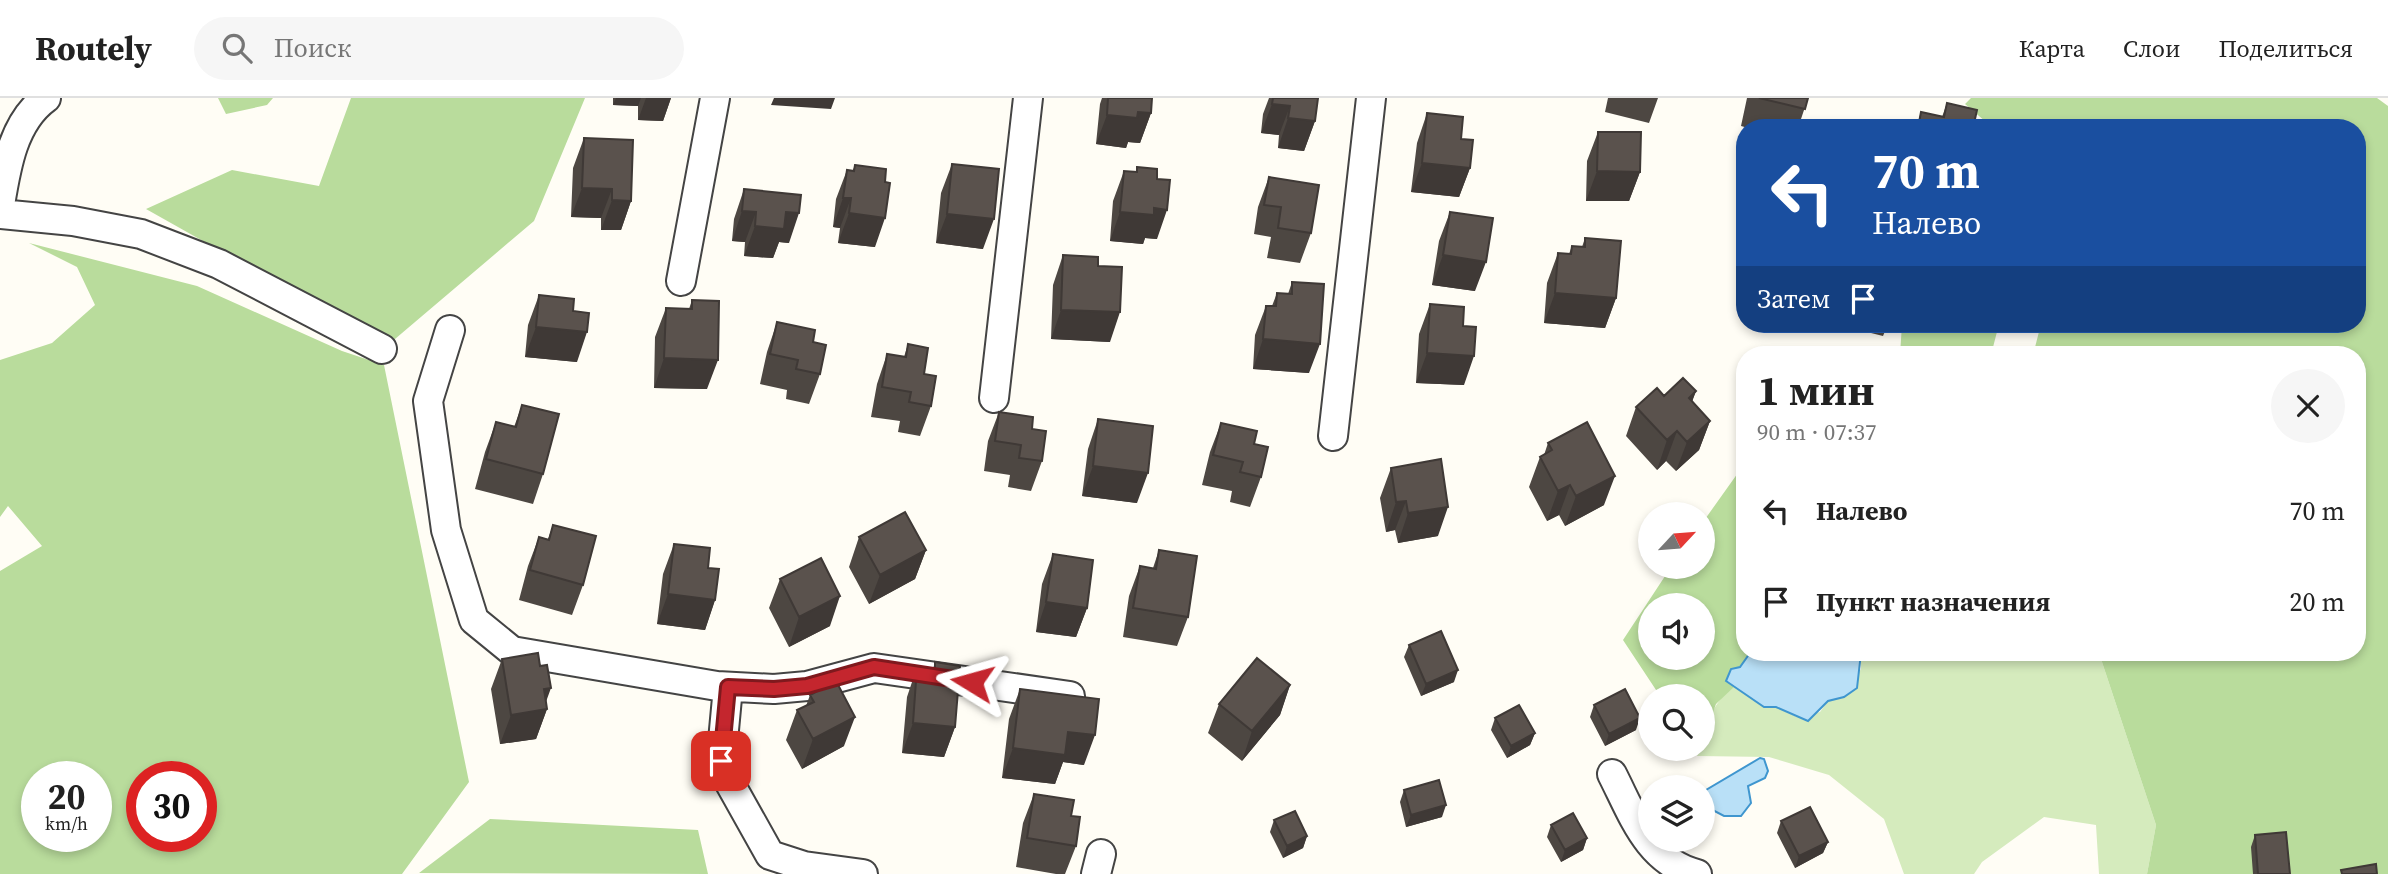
<!DOCTYPE html>
<html lang="ru">
<head>
<meta charset="utf-8">
<style>
  :root { --surface:#fff; --page:#f6f6f6; --text:#222; --muted:#767676; --line:#e0e0e0 }
  body { margin:0; font-family:"Source Serif 4",serif; background:var(--page); color:var(--text); height:100vh; display:flex; flex-direction:column; font-size:26px; white-space:nowrap }
  * { box-sizing:border-box; margin:0 }
  p { font-size:23px; color:var(--muted) }
  .icon { flex:none; width:38px; height:38px; fill:none; stroke:currentColor; stroke-width:2; stroke-linecap:round; stroke-linejoin:round }
  .map { position:relative; flex:1; overflow:hidden }
  .drawer { position:absolute; left:1736px; top:248px; width:630px; height:315px; display:flex; flex-direction:column; background:var(--surface); border-radius:28px; box-shadow:0 4px 10px #0003 }
  .drawer>* { flex:none }
  .banner { position:absolute; left:1736px; top:21px; width:630px; height:214px; border-radius:28px; box-shadow:0 4px 10px #0003; background:#1a4fa0; color:#fff; overflow:hidden }
  .needle { width:46px; rotate:64deg }
  .controls { position:absolute; left:1638px; top:404px; display:grid; gap:14px }
  .controls a { display:grid; place-items:center; width:77px; height:77px; border-radius:50%; background:var(--surface); box-shadow:0 4px 10px #0003; font-size:35px }
  .speed { position:absolute; left:21px; top:663px; display:flex; gap:14px; font-size:35px; font-weight:700; text-align:center }
  .speed>* { display:grid; place-content:center; width:91px; height:91px; border-radius:50%; background:var(--surface); box-shadow:0 4px 10px #0003; line-height:1 }
  .speed small { font-size:18px; font-weight:400 }
  .speed .limit { border:10px solid #d22; background:#fff; color:#111 }
  .pin { position:absolute; display:grid; place-items:center; width:60px; height:60px; color:#fff; margin:-30px; border-radius:14px; box-shadow:0 4px 10px #0006 }
  .me { position:absolute; width:77px; margin:-38px; rotate:278deg; stroke-linejoin:round; filter:drop-shadow(0 0 5px #0008) }
  .turn { display:flex; align-items:center; gap:24px; height:147px; padding:0 21px; font-size:32px }
  .turn .icon { width:91px; height:91px; stroke-width:2.5 }
  .turn b { display:block; font-size:49px; line-height:60px }
  .then { display:flex; align-items:center; height:66px; padding:0 21px; background:#0003; gap:14px; font-size:26px }
  .round { display:grid; place-items:center; flex:none; width:74px; height:74px; border-radius:37px; background:var(--page) }
  .overview { display:flex; align-items:center; justify-content:space-between; height:119px; padding:0 21px }
  h1 { font-size:42px; font-weight:700; line-height:52px }
  ul { padding:0; list-style:none }
  li { display:flex; align-items:center; gap:21px; height:91px; padding:0 21px }
  li div { flex:1 }
  li b { display:block; font-size:26px }
  li em { font-style:normal }
  header { display:flex; align-items:center; gap:42px; box-sizing:border-box; height:98px; padding:0 35px; background:var(--surface); border-bottom:2px solid var(--line) }
  header strong { font-size:33px }
  nav { display:flex; gap:38px; margin-inline-start:auto; font-size:24px }
  .search { width:490px; height:63px; background:var(--page); display:flex; align-items:center; gap:18px; box-sizing:border-box; padding:0 24px; border-radius:38px; color:var(--muted); font-size:26px }
  .map>svg:first-child { display:block }
  .green { fill:#d5ebbd }
  .forest { fill:#b9dc9c; fill-rule:evenodd }
  .water { fill:#b9e0f7; stroke:#3f96cf; stroke-width:2 }
  .lines { fill:none; stroke-linecap:round; stroke-linejoin:round }
  .street-casing { stroke:#444; stroke-width:32 }
  .street { stroke:#fff; stroke-width:28 }
  .wall { fill:#4d4742 }
  .shaded-wall { fill:#3f3936 }
  .building { fill:#5a524d; stroke:#3f3936; stroke-width:2 }
  .route-casing { stroke:#7f191e; stroke-width:18 }
  .route { stroke:#c4262e; stroke-width:12 }
</style>
</head>
<body>
<header>
<strong>Routely</strong>
<div class="search"><svg class="icon" aria-label="search" viewBox="0 0 24 24"><circle cx="10" cy="10" r="6"/><path d="M15 15l6 6"/></svg>Поиск</div>
<nav><a>Карта</a><a>Слои</a><a>Поделиться</a></nav>
</header>
<div class="map">
<svg width="2388" height="776" viewBox="0 0 2388 776">
  <rect width="100%" height="100%" fill="#fffdf5"/>
  <path class="green" d="M1861,555H2099L2156,727L2147,776H2099L2096,727L2044,719L1982,764L1974,776H1904L1884,721L1829,677L1769,659L1697,658L1700,651H1703C1703,628 1716,599 1736,587L1764,609H1776L1797,619L1820,614L1828,603L1844,599L1861,571Z"/>
  <path class="forest" d="M218,0H273L267,7L226,16Z
    M351,0H585L534,123L395,241L242,165L146,111L232,72L319,88Z
    M1971,0H2377L2388,8V776H2147L2156,727L2099,555H2357V257H2033L2041,226H2357V30H1993L1965,6Z
    M29,145L197,188L342,253L384,267L469,684L402,776H0V473L42,448L8,408L0,419V262L52,245L95,207L77,169ZM96,679V738H37V679ZM142,679H201V738H142Z
    M1902,226H1999L1991,257H1900Z
    M1745,365V555H1750L1740,569L1736,587L1716,606L1703,642V598H1660L1623,542L1671,469H1703V424ZM1650,508H1703V560H1650Z
    M490,721L698,732L708,776L419,775Z"/>
  <path class="water" d="M1750,555H1861L1857,590L1844,599L1828,603L1808,623L1776,609H1764L1726,583L1731,571L1740,569Z
    M1760,660L1764,661L1768,673L1765,680L1748,688L1751,705L1741,718H1724L1705,708L1703,696L1706,692Z"/>
  <g class="lines">
    <g class="street-casing">
      <path id="street" d="M0,107C6,70 13,24 46,0
        M0,116L73,123L141,136L219,166L382,251
        M681,183L715,0
        M450,232L428,303L446,432L474,522L512,553L717,588L774,591L807,588L874,570L1070,598
        M994,300L1028,0
        M1333,338L1371,0
        M728,589L721,664L728,682L770,757L804,768L863,776
        M1612,676C1633,717 1648,764 1697,776
        M1096,776L1101,756"/>
    </g>
    <use href="#street" class="street"/>
  </g>
  <path class="wall" d="M613,0H671L663,23L638,22V8L613,7Z
    M1102,0H1152L1151,15L1140,45L1128,44L1126,50L1096,46L1100,6Z
    M1269,0H1318L1315,23L1304,53L1278,50L1279,37L1261,35L1263,16Z
    M1608,0H1658L1649,25L1605,14Z
    M1747,0H1808L1798,30H1748L1741,28Z
    M1947,5L1973,30H1916L1921,14L1942,19Z
    M1427,15L1461,41L1470,70L1459,99L1411,94L1417,45Z
    M1598,34L1640,74L1629,103H1586L1587,63Z
    M584,40L631,103L621,132H601V120L571,119L573,70Z
    M952,66L983,151L936,145L941,95Z
    M855,67L875,149L838,145L840,130L833,129L836,101L847,72H853Z
    M1137,69L1157,81V141L1145,140L1143,146L1110,143L1113,103L1124,73L1136,74Z
    M1269,79L1311,135L1300,165L1267,160L1271,139L1254,136L1258,109Z
    M744,91L789,145L779,144L773,160L744,158L745,144L732,143L734,121Z
    M1450,114L1475,193L1432,187L1439,143Z
    M1745,137V184L1736,182Z
    M1585,140L1616,200L1605,230L1544,225L1547,185L1558,155L1569,156L1572,148L1582,149Z
    M1063,157L1098,168L1110,244L1051,241L1053,187Z
    M1292,184L1309,275L1253,271L1255,237L1266,208H1272L1277,195L1288,196Z
    M539,197L573,213L577,264L525,259L528,227Z
    M692,202L707,291L654,290L655,239L666,210L689,211Z
    M1430,206L1463,228L1464,287L1416,285L1419,236Z
    M777,224L813,244L820,276L809,306L786,301L787,292L760,286L767,254Z
    M1835,226H1888L1883,238Z
    M908,246L924,276L931,308L920,338L898,334L900,323L871,319L877,286L887,256L904,259Z
    M1696,293L1692,303L1710,323L1699,352L1676,373L1666,363L1657,372L1626,338L1636,309L1664,298Z
    M1745,301V330L1737,321Z
    M522,307L543,376L533,406L475,391L485,354L496,324L514,329Z
    M999,314L1032,331L1042,363L1031,393L1008,389L1010,377L984,373L988,343Z
    M1098,321L1137,405L1082,398L1088,351Z
    M1221,325L1254,346L1261,379L1250,409L1230,404L1232,393L1202,387L1210,354Z
    M1548,345L1604,407L1565,428L1559,417L1547,423L1529,389L1540,359L1544,357Z
    M1391,370L1438,438L1398,445L1395,432L1386,434L1380,400Z
    M553,427L583,487L572,517L519,502L528,468L539,439L548,441Z
    M859,439L926,452L915,481L869,506L849,469Z
    M674,446L715,502L705,532L657,526L663,476Z
    M1159,452L1188,519L1177,548L1123,539L1129,498L1140,468L1153,470Z
    M1053,456L1087,510L1076,539L1036,534L1042,486Z
    M780,481L830,528L789,549L769,510Z
    M1409,547L1454,584L1421,598L1404,559Z
    M502,561L540,568L547,611L536,641L500,646L491,591Z
    M935,564L955,629L944,659L902,655L907,599L917,569L933,571Z
    M1290,587L1280,617L1242,663L1208,635L1219,606Z
    M1020,591L1084,667L1063,664L1055,686L1002,680L1009,621Z
    M810,597L844,648L802,671L786,642L797,612L806,608Z
    M1594,607L1636,632L1605,648L1590,619Z
    M1495,620L1535,635L1530,647L1507,660L1491,632Z
    M1404,692L1442,719L1406,729L1400,704Z
    M1034,696L1071,718L1076,748L1065,776H1056L1016,769L1023,725Z
    M1274,722L1307,738L1303,750L1283,760L1270,734Z
    M1781,723L1828,744L1823,755L1795,770L1777,735Z
    M1551,727L1587,740L1583,752L1561,764L1547,739Z
    M2255,737L2290,776H2253L2251,749Z"/>
  <path class="shaded-wall" d="M616,0H641L638,8L613,7Z
    M646,0H671L663,23L638,22Z
    M774,0H835L831,11L771,7Z
    M1272,6L1290,8L1279,37L1261,35Z
    M1138,14L1151,15L1140,45L1128,44L1126,50L1096,46L1107,17Z
    M1288,20L1315,23L1304,53L1278,50Z
    M1422,65L1470,70L1459,99L1411,94Z
    M1597,73L1640,74L1629,103H1586Z
    M582,90L612,91L601,120L571,119Z
    M843,100H851L840,130L833,129Z
    M612,102L631,103L621,132H601Z
    M1154,110L1167,112L1157,141L1145,140L1143,146L1110,143L1120,114Z
    M742,113L756,114L745,144L732,143Z
    M786,114L799,115L789,145L779,144L773,160L744,158L755,128Z
    M849,115L885,120L875,149L838,145Z
    M947,116L994,121L983,151L936,145Z
    M1443,157L1486,164L1475,193L1432,187Z
    M1555,195L1616,200L1605,230L1544,225Z
    M1061,212L1120,214L1110,244L1051,241Z
    M536,229L587,234L577,264L525,259Z
    M1263,241L1320,246L1309,275L1253,271Z
    M1427,255L1474,258L1464,287L1416,285Z
    M664,260L718,262L707,291L654,290Z
    M1696,293L1685,323L1689,300Z
    M1710,323L1699,352L1676,373L1687,344Z
    M1677,333L1666,363L1657,372L1667,342Z
    M1093,368L1148,375L1137,405L1082,398Z
    M1615,378L1604,407L1565,428L1576,398Z
    M1570,387L1559,417L1547,423L1558,393Z
    M1406,403L1395,432L1386,434L1396,404Z
    M1448,409L1438,438L1398,445L1408,415Z
    M926,452L915,481L869,506L880,477Z
    M668,496L715,502L705,532L657,526Z
    M840,498L830,528L789,549L799,519Z
    M1046,504L1087,510L1076,539L1036,534Z
    M1458,572L1454,584L1421,598L1426,586Z
    M1290,587L1280,617L1242,663L1252,633Z
    M551,590L543,612L547,611L536,641L500,646L511,617L544,591Z
    M855,619L844,648L802,671L813,641Z
    M1640,620L1636,632L1605,648L1609,636Z
    M913,625L955,629L944,659L902,655Z
    M1068,634L1095,637L1084,667L1063,664L1055,686L1002,680L1013,650Z
    M1535,635L1530,647L1507,660L1511,648Z
    M1446,707L1442,719L1406,729L1411,717Z
    M1307,738L1303,750L1283,760L1287,748Z
    M1587,740L1583,752L1561,764L1565,752Z
    M1828,744L1823,755L1795,770L1799,758Z"/>
  <path class="building" d="M1108,0H1152L1151,15L1138,14L1137,20L1107,17Z
    M1273,0H1318L1315,23L1288,20L1290,8L1272,6Z
    M1759,0H1808L1805,11Z
    M1947,5L1977,12L1973,30H1918L1921,14L1944,19Z
    M1427,15L1463,19L1461,41L1473,42L1470,70L1422,65Z
    M1598,34H1641L1640,74L1597,73Z
    M584,40L633,42L631,103L612,102V91L582,90Z
    M952,66L999,71L994,121L947,116Z
    M855,67L886,71L885,84L890,85L885,120L849,115L851,100H843L847,72L854,73Z
    M1137,69L1157,71V81L1170,82L1167,112L1154,110V117L1120,114L1124,73L1137,74Z
    M1269,79L1319,87L1311,135L1278,130L1281,109L1264,107Z
    M744,91L801,97L799,115L786,114L784,131L755,128L756,114L742,113Z
    M1450,114L1493,120L1486,164L1443,157Z
    M1585,140L1621,143L1616,200L1555,195L1558,155L1571,156L1572,148L1585,149Z
    M1063,157L1098,159V168L1122,169L1120,214L1061,212Z
    M1292,184L1324,186L1320,246L1263,241L1266,208H1276L1277,195L1292,196Z
    M539,197L574,201L573,213L589,215L587,234L536,229Z
    M692,202L719,203L718,262L664,260L666,210L692,211Z
    M1430,206L1464,209L1463,228L1476,229L1474,258L1427,255Z
    M777,224L815,232L813,244L826,247L820,276L796,271L798,262L770,256Z
    M908,246L928,250L924,276L936,278L931,308L909,304L911,294L882,289L887,256L906,259Z
    M1789,253L1793,257H1785Z
    M1683,280L1696,293L1689,300L1710,323L1687,344L1677,333L1667,342L1636,309L1657,290L1664,298Z
    M522,307L559,316L543,376L486,361L496,324L516,329Z
    M999,314L1033,319L1032,331L1046,333L1042,363L1019,360L1021,347L995,343Z
    M1098,321L1153,328L1148,375L1093,368Z
    M1587,324L1615,378L1576,398L1570,387L1558,393L1540,359L1552,352L1548,345Z
    M1221,325L1257,333L1254,346L1268,349L1261,379L1240,374L1243,364L1213,357Z
    M1441,361L1448,409L1408,415L1406,403L1396,404L1391,370Z
    M905,414L926,452L880,477L859,439Z
    M553,427L596,438L583,487L530,472L539,439L549,442Z
    M674,446L710,450L708,470L719,471L715,502L668,496Z
    M1159,452L1197,458L1188,519L1133,510L1140,468L1156,471Z
    M1053,456L1093,462L1087,510L1046,504Z
    M821,460L840,498L799,519L780,481Z
    M1441,533L1458,572L1426,586L1409,547Z
    M538,555L540,568L547,567L551,590L544,591L547,611L511,617L502,561Z
    M1257,560L1290,587L1252,633L1219,606Z
    M935,564L960,568L955,629L913,625L917,569L935,571Z
    M836,583L855,619L813,641L797,612L814,604L810,597Z
    M1020,591L1099,601L1095,637L1068,634L1065,657L1013,650Z
    M1625,591L1640,620L1609,636L1594,607Z
    M1519,607L1535,635L1511,648L1495,620Z
    M1439,682L1446,707L1411,717L1404,692Z
    M1034,696L1074,702L1071,718L1080,719L1076,748L1027,740Z
    M1810,709L1828,744L1799,758L1781,723Z
    M1295,713L1307,738L1287,748L1274,722Z
    M1573,715L1587,740L1565,752L1551,727Z
    M2286,734L2290,776H2258L2255,737Z
    M2376,766L2377,776H2342L2341,772Z"/>
  <g class="lines">
    <g class="route-casing">
      <path id="route" d="M721,663L728,589L774,591L807,588L874,569L972,584"/>
    </g>
    <use href="#route" class="route"/>
  </g>
</svg>
<div class="controls">
<a><svg class="needle" viewBox="-14 -14 28 28"><path d="M0-13l5 13h-10z" fill="#e53935"/><path d="M0 13l5-13h-10z" fill="#767676"/></svg></a>
<a><svg class="icon" aria-label="sound" viewBox="0 0 24 24"><path d="M4 9h4l5-4v14l-5-4H4zM17 9q2 3 0 6"/></svg></a>
<a><svg class="icon" aria-label="search" viewBox="0 0 24 24"><circle cx="10" cy="10" r="6"/><path d="M15 15l6 6"/></svg></a>
<a><svg class="icon" aria-label="layers" viewBox="0 0 24 24"><path d="M12 4l9 5-9 5-9-5zM3 14l9 5 9-5"/></svg></a>
</div>
<div class="speed"><div>20<small>km/h</small></div><div class="limit">30</div></div>
<div class="pin" style="left:721px;top:663px;background:#d93025"><svg class="icon" aria-label="arrive" viewBox="0 0 24 24"><path d="M6 21V4h12l-3 4 3 4H6"/></svg></div>
<svg class="me" style="left:972px;top:584px" viewBox="-20 -20 40 40"><path d="M0-17L14 15 0 8-14 15z" fill="#c4262e" stroke="#fff" stroke-width="4"/></svg>
<div class="banner">
<div class="turn"><svg class="icon" aria-label="left" viewBox="0 0 24 24"><path d="M17 20v-9H6M10 6l-5 5 5 5"/></svg><div><b>70 m</b>Налево</div></div>
<div class="then">Затем<svg class="icon" aria-label="arrive" viewBox="0 0 24 24"><path d="M6 21V4h12l-3 4 3 4H6"/></svg></div>
</div>
<section class="drawer">
<div class="overview"><div><h1>1 мин</h1><p>90 m · 07:37</p></div><a class="round"><svg class="icon" aria-label="close" viewBox="0 0 24 24"><path d="M6 6l12 12M18 6L6 18"/></svg></a></div>
<ul>
<li><svg class="icon" aria-label="left" viewBox="0 0 24 24"><path d="M17 20v-9H6M10 6l-5 5 5 5"/></svg><div><b>Налево</b></div><em>70 m</em></li>
<li><svg class="icon" aria-label="arrive" viewBox="0 0 24 24"><path d="M6 21V4h12l-3 4 3 4H6"/></svg><div><b>Пункт назначения</b></div><em>20 m</em></li>
</ul>
</section>
</div>
</body>
</html>
